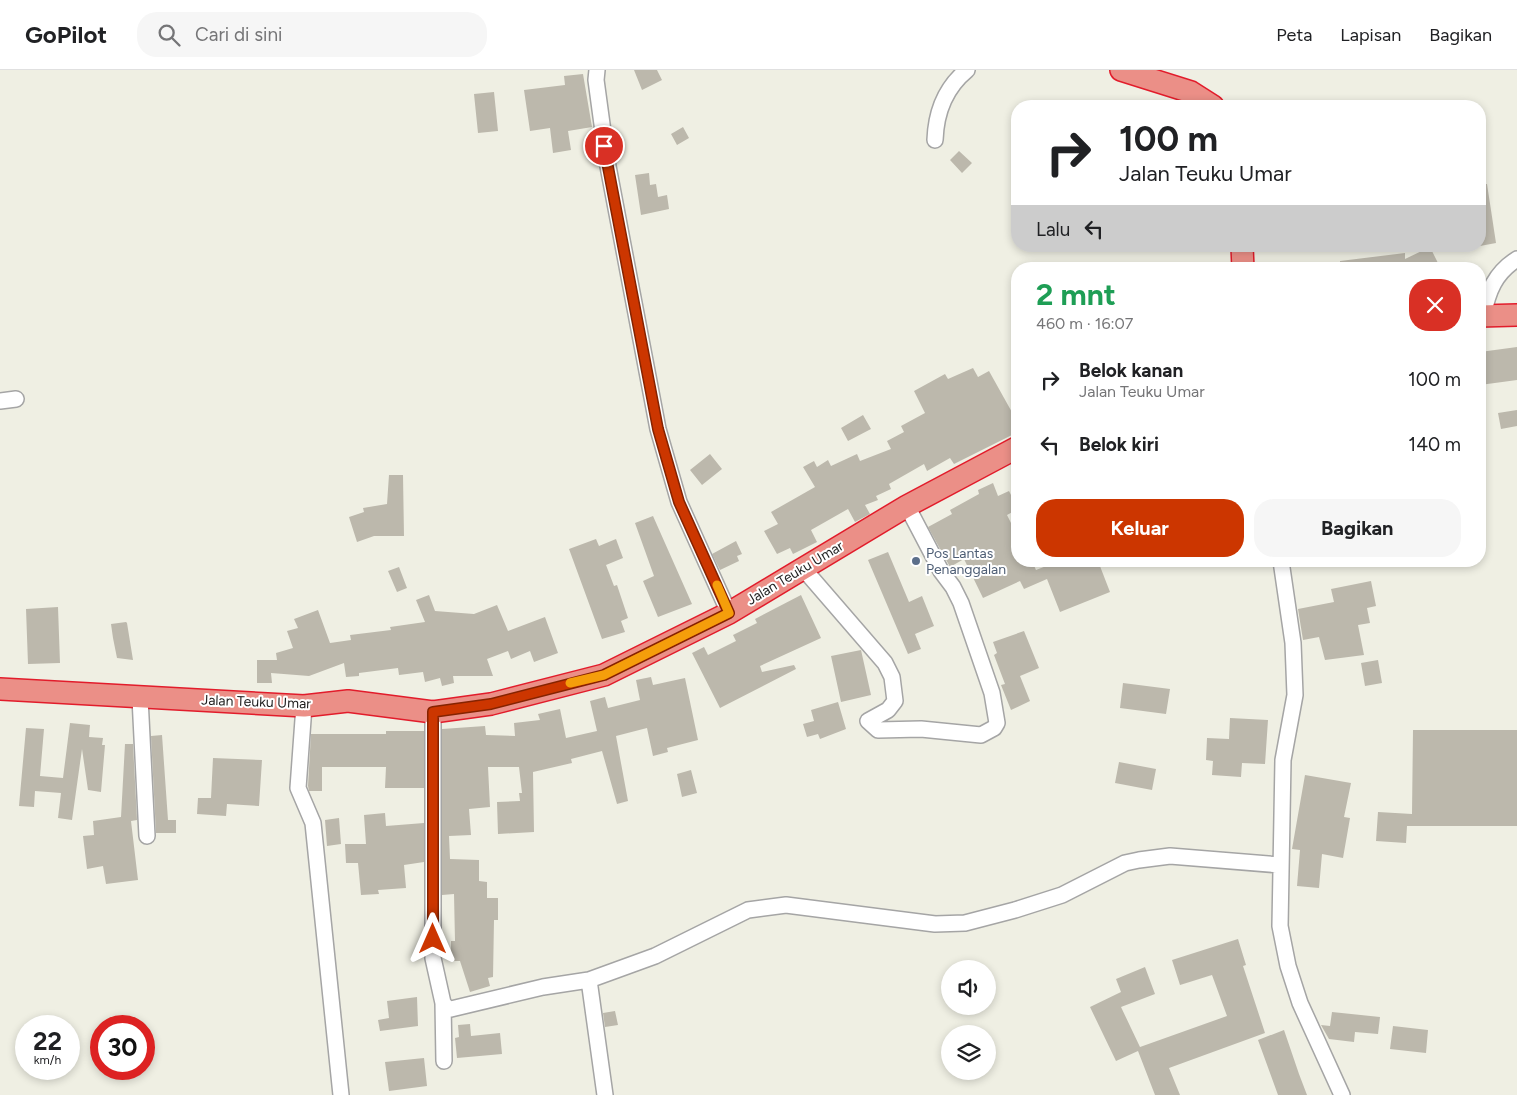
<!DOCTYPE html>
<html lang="id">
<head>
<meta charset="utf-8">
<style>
  :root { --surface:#fff; --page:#f6f6f6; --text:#202124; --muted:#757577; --line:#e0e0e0; --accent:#cc3600 }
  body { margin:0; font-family:Figtree,sans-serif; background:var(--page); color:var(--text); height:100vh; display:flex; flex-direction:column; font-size:19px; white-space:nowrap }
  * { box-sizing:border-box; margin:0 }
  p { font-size:16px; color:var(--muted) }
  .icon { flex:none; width:28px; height:28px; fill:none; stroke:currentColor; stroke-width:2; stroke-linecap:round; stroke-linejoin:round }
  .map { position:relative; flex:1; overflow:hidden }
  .details { position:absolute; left:1011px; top:192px; width:475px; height:305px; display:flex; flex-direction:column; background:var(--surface); border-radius:20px; box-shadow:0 2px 8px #0003 }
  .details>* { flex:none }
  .guide { position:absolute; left:1011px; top:30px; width:475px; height:152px; border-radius:20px; box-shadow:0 2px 8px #0003; background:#fff; color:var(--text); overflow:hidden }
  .fabs { position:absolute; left:941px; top:890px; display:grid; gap:10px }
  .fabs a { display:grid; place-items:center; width:55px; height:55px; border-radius:50%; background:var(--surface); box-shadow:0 2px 8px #0003; font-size:25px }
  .speed { position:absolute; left:15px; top:945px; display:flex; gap:10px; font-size:25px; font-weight:700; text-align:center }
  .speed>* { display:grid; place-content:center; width:65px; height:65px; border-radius:50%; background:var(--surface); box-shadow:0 2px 8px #0003; line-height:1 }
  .speed small { font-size:12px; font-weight:400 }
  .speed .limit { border:8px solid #d22; background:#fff; color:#111 }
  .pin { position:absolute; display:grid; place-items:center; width:42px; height:42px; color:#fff; margin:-21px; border:2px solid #fff; border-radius:50%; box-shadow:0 1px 5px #0007 }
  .me { position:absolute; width:55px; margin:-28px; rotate:0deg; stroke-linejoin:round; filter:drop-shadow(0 0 4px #0008) }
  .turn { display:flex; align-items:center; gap:18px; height:105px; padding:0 25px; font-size:22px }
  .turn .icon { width:65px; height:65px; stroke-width:2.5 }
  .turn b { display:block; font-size:35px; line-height:42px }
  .then { display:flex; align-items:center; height:48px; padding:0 25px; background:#0003; gap:10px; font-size:19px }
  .round { display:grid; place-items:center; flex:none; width:52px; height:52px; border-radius:20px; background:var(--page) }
  .overview { display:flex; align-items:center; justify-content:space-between; height:85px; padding:0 25px }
  h1 { font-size:30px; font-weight:700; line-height:38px; color:#1e9e55 }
  .primary-button { display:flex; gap:10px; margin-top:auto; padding:10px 25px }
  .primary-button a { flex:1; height:58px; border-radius:20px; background:var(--accent); color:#fff; font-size:20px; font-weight:700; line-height:58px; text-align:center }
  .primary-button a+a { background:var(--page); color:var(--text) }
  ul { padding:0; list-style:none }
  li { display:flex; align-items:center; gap:15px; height:65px; padding:0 25px }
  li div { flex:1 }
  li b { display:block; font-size:19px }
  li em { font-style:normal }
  header { display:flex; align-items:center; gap:30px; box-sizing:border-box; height:70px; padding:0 25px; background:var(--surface); border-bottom:1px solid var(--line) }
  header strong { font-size:24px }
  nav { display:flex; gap:28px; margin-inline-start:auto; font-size:18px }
  .search { width:350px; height:45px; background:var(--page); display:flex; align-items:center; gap:12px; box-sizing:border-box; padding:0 18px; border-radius:20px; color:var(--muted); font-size:19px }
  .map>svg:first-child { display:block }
  .building { fill:#bcb8ac }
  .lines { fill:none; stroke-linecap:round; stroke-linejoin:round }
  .minor-casing { stroke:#a5a5a5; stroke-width:18 }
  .highway-casing { stroke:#e21c2b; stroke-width:24 }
  .minor { stroke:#fff; stroke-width:15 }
  .highway { stroke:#eb8f87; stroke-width:21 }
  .route-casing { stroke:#852300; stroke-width:12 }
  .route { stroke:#cc3600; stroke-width:9 }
  .slow { stroke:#f59e0b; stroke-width:9 }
  .service-dot { fill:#5c6f8a; stroke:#fff; stroke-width:2 }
  .labels { text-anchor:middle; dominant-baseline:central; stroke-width:4; stroke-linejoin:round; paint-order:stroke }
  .service-label { font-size:14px; fill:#4e5e75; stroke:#fff; text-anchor:start }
  .street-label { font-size:14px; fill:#1e1e1e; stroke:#fff }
</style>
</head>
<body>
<header>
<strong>GoPilot</strong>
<div class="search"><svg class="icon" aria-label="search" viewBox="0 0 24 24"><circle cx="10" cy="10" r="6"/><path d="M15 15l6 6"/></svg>Cari di sini</div>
<nav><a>Peta</a><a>Lapisan</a><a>Bagikan</a></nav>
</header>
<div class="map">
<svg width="1517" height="1025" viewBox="0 0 1517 1025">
  <rect width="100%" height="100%" fill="#efefe3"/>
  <path class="building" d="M634,0H657L662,10L642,20Z
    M583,4L592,57L568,61L571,80L553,83L550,58L530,61L524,20L565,15L564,6Z
    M494,22L498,61L478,63L474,24Z
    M683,57L689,68L677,75L671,64Z
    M959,81L972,93L962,103L950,90Z
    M649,103L650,115L656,114L658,127L667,125L669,139L641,145L635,105Z
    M1480,114H1487L1496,173L1480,176Z
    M1430,177L1441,199H1340V191L1405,183V189Z
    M1517,277V310L1480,315V282Z
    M973,298L978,307L989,301L1018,353V362L954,394L950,388L927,401L924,394L889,414L891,419L876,426L878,430L865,435L870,444L855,452L848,439L811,460L817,472L793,484L790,478L777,484L764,461L778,454L771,442L815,417L803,397L814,391L817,397L828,390L831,396L857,384L860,391L891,379L887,371L904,362L901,356L925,343L914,321L945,304L948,309Z
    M1517,340V356L1501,359L1498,343Z
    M863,345L871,359L848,371L841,358Z
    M710,384L722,399L702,415L690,400Z
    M389,405H403L404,466H374L357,472L349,447L364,442L363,438L387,434Z
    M993,413L998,426L1009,421L1018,439L1007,445L1018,467V491H1032L1036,500L1059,491H1098L1110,522L1060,542L1047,509L1024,519L1020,511L983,528L964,489L950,497L928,457L952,444L950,440L979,424L978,420Z
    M653,446L692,534L658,547L643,511L654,506L635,453Z
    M596,469L599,476L616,469L623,488L606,495L614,516L617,515L628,548L621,551L625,562L602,569L569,479Z
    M736,471L742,484L737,486L739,491L720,500L712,484Z
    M888,482L909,532L922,526L934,556L915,564L921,579L908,584L868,490Z
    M399,497L407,518L397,522L388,501Z
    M1371,511L1376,536L1367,538L1370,553L1358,555L1364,585L1325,590L1319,567L1303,570L1298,539L1334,532L1331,519Z
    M429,525L435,541L474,544L497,535L508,561L545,547L558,583L534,592L530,581L511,589L508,581L487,589L493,606H453L454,613L442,616L440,608L425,612L423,602L399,605L398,598L359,603V606L346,607L344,593L309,606L271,603L272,613H257V590H277L276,583L293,578L287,561L298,558L294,549L318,540L330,573L351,570L350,565L391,560L390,557L425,552L416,530Z
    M801,525L821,568L760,596L762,602L794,595L796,599L720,638L692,583L704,577L708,585L736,571L733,565L757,553L755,549Z
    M58,537L60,593L28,594L26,539Z
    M126,552L127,553L133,590L117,588L113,568L111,554Z
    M1024,561L1039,598L1020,606L1030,631L1011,640L1001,615L1005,614L994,585L997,583L993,572Z
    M861,580L871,625L841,632L831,586Z
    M1378,590L1382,613L1365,616L1361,593Z
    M651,607L653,615L685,608L698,670L667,678L668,682L653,686L647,658L616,666L628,731L617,734L602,681L571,689L572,693L533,702L534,762L498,764L497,732L520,731L519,723H522L519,697H488L490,737L469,739L471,765L449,766L450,789L479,790V811L487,812V828H498V850H494L493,907L488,908L490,916L470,922L460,891H451V871H455L454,824L442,825V659L485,656L486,665L515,666L514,653L540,650L538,644L560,639L566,668L597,661L590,631L605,627L608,638L640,630L636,610Z
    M1123,613L1170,619L1166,644L1120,638Z
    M838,632L846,659L820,669L818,664L807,667L803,654L814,651L811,640Z
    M1230,648L1268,650L1265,694L1242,693L1241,707L1212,705L1213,691L1206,690L1207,668L1229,669Z
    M70,653L90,655L89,667L103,668L102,675H105L101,722L88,720L82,679L72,750L58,748L61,723L35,721L34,737L19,736L26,658L44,659L40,706L63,708Z
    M1413,660H1517V756H1407L1406,773L1376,771L1378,742L1412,744Z
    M386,661H424V718H385L386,697H322V721H309L308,716L311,664H386Z
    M162,665L168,750H176V763H156L151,666Z
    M125,674H133L137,750L131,751L138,810L106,814L103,796L87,799L83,766L94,765L93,751L121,747Z
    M213,688L262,690L259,736L227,734L226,746L197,744L198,728H211Z
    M1119,692L1156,699L1152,720L1115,713Z
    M691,700L697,723L682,727L677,704Z
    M1305,705L1351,713L1344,747L1350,748L1343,788L1322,784L1319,818L1297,816L1300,780L1292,779Z
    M385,743L386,756L424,753V792L404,795L406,818L378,820L379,824L361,825L358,793H346L345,774H366L364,745Z
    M339,748L341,774L327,776L325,750Z
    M1238,869L1246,895L1243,896L1265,963L1169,998L1180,1025H1155L1138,981L1116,991L1090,937L1121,922L1116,909L1145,897L1155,924L1121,937L1140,977L1227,946L1212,905L1180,915L1172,890Z
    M417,927L418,956L380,961L378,950L389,948L387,931Z
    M615,941L618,955L605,957L603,943Z
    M1332,942L1380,947L1378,964L1355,962L1354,972L1329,969L1321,955L1330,956Z
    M470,954L471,966L500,963L502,984L457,988L455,968L459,967L458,955Z
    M1393,956L1428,960L1426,983L1390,979Z
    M1284,960L1299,1004L1307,1025H1278L1258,970Z
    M424,988L427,1016L389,1021L385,992Z"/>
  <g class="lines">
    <g class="minor-casing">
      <path id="minor" d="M597,0L596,10L607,91L658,359L679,432L729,543
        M935,70C936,42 945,18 967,0
        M1483,246C1488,221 1495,203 1517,189
        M0,331L16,329
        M1281,491L1293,573L1295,625L1283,690L1280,856L1288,896L1300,933L1342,1025
        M802,497L885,593L892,607L895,631L888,640L868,651L878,660L921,659L981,665L994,658L997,653L992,623L961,533L953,517L941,501L907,436
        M140,628L147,766
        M304,636L298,718L313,753L341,1025
        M433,642V888L443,933L447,938L451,939L543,917L589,910L655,886L748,840L786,835L935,854L965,853L1015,840L1062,825L1125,793L1139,790L1170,786L1280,795
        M589,910L605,1025
        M443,933L444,991"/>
    </g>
    <g class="highway-casing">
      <path id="highway" d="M1121,0L1191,22L1213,36
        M1242,176L1243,199
        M1480,246L1517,245
        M0,619L304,636L348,631L433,642L491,634L604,605L729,543L907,436L1018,377"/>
    </g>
    <use href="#minor" class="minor"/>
    <use href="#highway" class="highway"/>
  </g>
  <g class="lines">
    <g class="route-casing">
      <path id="route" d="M433,869V642L491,634L604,605L729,543L679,432L658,359L604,76"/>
    </g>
    <use href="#route" class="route"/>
    <path class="slow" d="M570,613L604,605L729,543L717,515"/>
  </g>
  <circle class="service-dot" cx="916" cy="491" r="5"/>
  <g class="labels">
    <g class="service-label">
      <text x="926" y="483">Pos Lantas<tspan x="926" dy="16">Penanggalan</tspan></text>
    </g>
    <g class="street-label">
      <text transform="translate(795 503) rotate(-31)">Jalan Teuku Umar</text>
      <text transform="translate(256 632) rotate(2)">Jalan Teuku Umar</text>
    </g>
  </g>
</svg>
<div class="fabs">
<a><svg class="icon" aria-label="sound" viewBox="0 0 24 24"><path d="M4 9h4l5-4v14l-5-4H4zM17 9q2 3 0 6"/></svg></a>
<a><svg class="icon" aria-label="layers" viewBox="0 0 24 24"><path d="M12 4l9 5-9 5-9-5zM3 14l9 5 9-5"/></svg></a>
</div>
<div class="speed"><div>22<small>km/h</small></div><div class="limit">30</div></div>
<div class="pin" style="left:604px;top:76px;background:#d93025"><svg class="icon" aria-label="arrive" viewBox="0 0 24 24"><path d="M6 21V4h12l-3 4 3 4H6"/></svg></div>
<svg class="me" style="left:433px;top:869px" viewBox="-20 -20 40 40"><path d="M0-17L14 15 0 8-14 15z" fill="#cc3600" stroke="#fff" stroke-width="4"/></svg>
<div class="guide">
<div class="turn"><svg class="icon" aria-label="right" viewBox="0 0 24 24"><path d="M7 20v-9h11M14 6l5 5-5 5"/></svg><div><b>100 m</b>Jalan Teuku Umar</div></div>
<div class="then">Lalu<svg class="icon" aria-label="left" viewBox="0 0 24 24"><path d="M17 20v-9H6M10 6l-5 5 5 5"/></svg></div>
</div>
<section class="details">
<div class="overview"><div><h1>2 mnt</h1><p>460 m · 16:07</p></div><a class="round" style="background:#d93025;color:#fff"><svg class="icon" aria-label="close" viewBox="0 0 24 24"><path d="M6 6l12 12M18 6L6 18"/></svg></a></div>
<ul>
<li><svg class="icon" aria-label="right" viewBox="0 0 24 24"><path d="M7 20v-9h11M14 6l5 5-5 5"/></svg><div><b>Belok kanan</b><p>Jalan Teuku Umar</p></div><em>100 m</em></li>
<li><svg class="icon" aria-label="left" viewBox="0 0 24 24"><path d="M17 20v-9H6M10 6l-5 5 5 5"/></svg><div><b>Belok kiri</b></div><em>140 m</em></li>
</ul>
<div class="primary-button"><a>Keluar</a><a>Bagikan</a></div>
</section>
</div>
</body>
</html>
